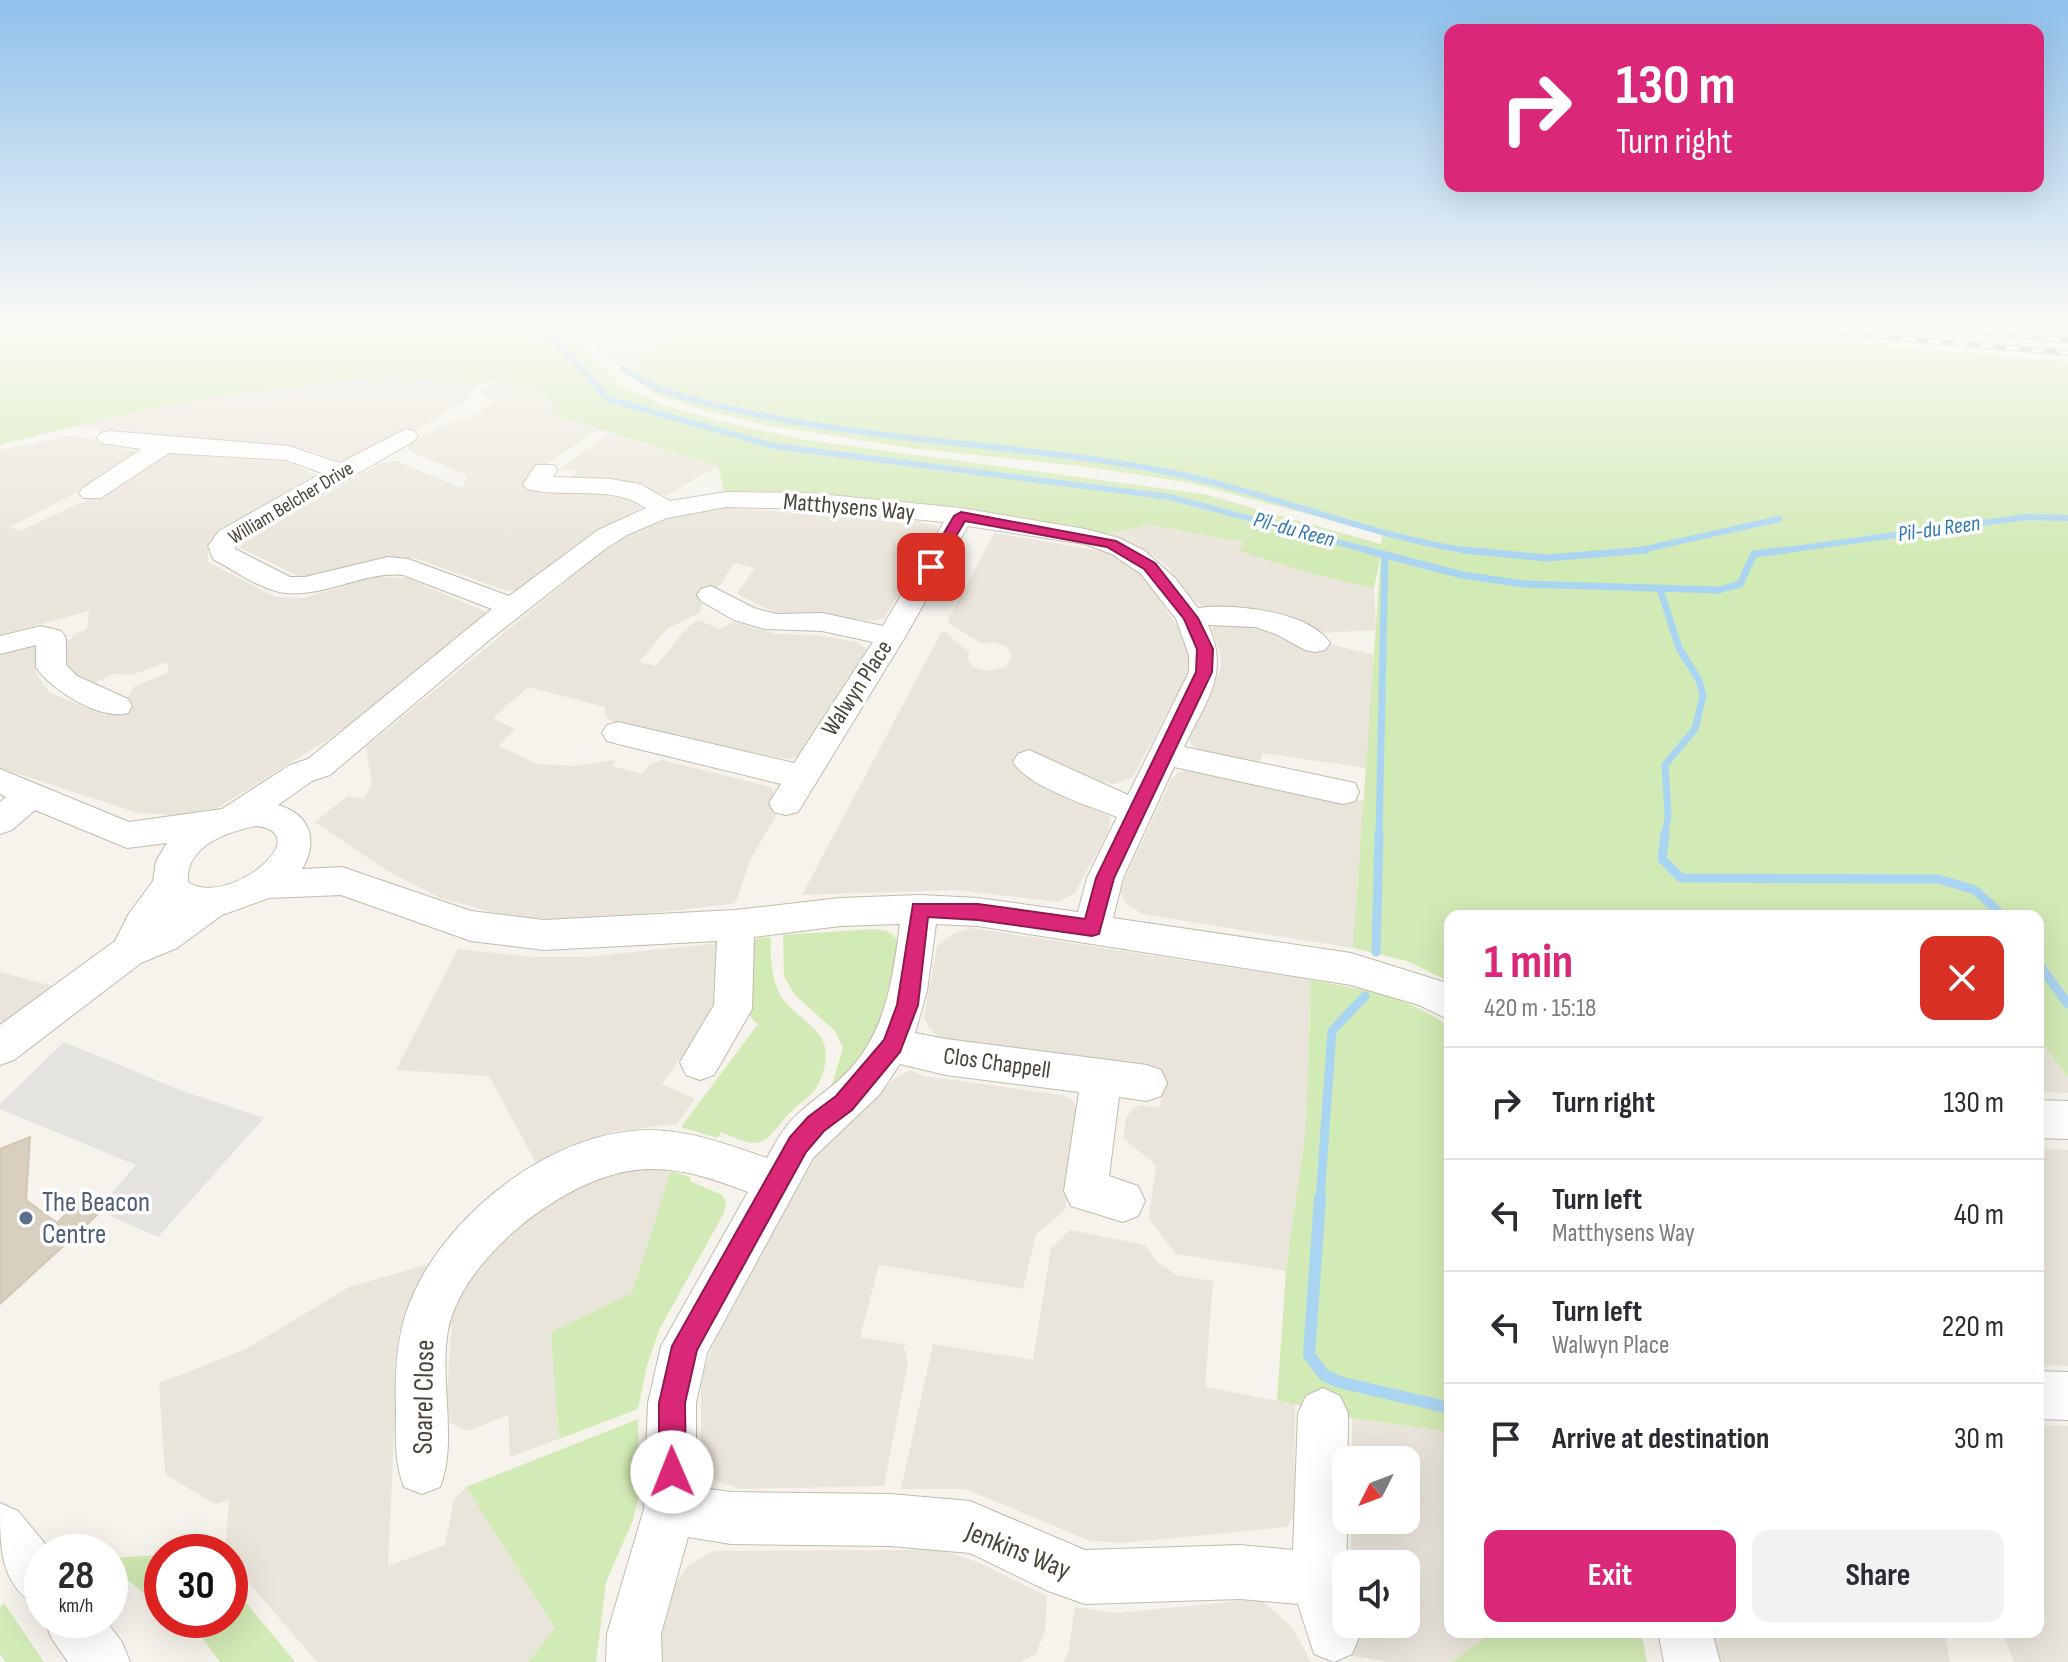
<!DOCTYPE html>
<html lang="en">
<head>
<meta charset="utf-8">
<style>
  :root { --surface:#fff; --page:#f2f2f3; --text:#2b2b33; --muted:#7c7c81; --line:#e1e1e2; --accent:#db2777 }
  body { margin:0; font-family:"Sofia Sans Condensed",sans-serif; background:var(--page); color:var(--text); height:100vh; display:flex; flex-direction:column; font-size:30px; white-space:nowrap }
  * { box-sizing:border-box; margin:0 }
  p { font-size:26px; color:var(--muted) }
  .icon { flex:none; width:44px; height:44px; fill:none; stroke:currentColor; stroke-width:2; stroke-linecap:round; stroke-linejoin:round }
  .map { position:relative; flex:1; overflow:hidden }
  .panel { position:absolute; left:1444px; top:910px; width:600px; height:728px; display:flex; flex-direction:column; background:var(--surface); border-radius:16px; box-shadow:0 8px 32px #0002 }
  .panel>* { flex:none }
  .top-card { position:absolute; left:1444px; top:24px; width:600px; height:168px; border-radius:16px; box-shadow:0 8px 32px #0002; background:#db2777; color:#fff; overflow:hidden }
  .needle { width:52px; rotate:228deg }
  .fabs { position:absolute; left:1332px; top:1446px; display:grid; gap:16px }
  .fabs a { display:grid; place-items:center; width:88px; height:88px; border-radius:16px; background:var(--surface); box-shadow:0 8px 32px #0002; font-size:40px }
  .speed { position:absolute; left:24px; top:1534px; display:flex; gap:16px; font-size:40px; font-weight:700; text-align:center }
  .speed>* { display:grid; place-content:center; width:104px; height:104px; border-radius:50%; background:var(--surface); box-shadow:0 8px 32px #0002; line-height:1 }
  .speed small { font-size:20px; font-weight:400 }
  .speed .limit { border:12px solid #d22; background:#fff; color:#111 }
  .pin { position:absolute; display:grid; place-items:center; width:68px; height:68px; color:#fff; margin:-34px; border-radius:16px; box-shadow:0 4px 12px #0006 }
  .me { position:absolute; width:88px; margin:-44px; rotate:359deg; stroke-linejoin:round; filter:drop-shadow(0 0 6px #0008) }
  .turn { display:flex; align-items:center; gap:28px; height:168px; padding:0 40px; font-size:36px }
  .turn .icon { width:104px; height:104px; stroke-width:2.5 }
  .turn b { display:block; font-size:56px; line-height:68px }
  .round { display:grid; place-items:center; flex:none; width:84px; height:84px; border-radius:16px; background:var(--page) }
  .overview { display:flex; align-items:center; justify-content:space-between; height:136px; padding:0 40px }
  h1 { font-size:48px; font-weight:700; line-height:60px; color:var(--accent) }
  .primary-button { display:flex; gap:16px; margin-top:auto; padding:16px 40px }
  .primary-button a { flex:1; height:92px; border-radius:16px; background:var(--accent); color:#fff; font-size:32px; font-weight:700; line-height:92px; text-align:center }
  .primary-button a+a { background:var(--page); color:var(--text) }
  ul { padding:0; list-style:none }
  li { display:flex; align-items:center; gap:24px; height:112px; padding:0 40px; border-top:2px solid var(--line) }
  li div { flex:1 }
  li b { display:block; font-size:30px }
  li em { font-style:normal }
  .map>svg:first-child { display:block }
  .residential { fill:#eae5da }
  .green { fill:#d2eab5 }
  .parking { fill:#e5e3e0 }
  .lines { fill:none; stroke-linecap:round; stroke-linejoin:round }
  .stream-far3 { stroke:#a9d4f2; stroke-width:6 }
  .stream-far2 { stroke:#a9d4f2; stroke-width:7 }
  .stream-far1 { stroke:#a9d4f2; stroke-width:9 }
  .stream { stroke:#a9d4f2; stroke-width:12 }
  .building { fill:#d8cfc1; stroke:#d3c7b4; stroke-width:2 }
  .minor-casing { stroke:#c2bbae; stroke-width:2 }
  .minor { fill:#fff; fill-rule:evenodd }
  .rail-casing { stroke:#9a9a9a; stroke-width:6 }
  .rail { stroke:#fff; stroke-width:4; stroke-dasharray:13; stroke-linecap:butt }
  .route { fill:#db2777; stroke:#8e194d; stroke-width:2 }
  .service-dot { fill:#5c6f8a; stroke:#fff; stroke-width:3 }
  .labels { text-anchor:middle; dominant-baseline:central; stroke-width:7; stroke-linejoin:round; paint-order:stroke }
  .far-street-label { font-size:20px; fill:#4b4439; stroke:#fff }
  .far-water-label { font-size:22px; font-style:italic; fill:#2e7ab2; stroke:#fff }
  .street-label { font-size:24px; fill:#4b4439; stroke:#fff }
  .near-service-label { font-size:28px; fill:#4e5e75; stroke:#fff; text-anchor:start }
  .near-street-label { font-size:28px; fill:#4b4439; stroke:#fff }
</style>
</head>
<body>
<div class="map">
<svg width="2068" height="1662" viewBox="0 0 2068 1662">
  <rect width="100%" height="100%" fill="#f6f3ec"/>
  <path class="residential" d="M572,327H675L648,358L621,369L598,351L590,339Z
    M401,373L480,385L461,404L411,433L352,459L337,460L306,449L137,435L122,430L110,433L72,424L206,395Z
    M501,378L545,391L562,418L598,430L536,471L527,489L622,496L637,501L641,508L605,527L517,591L504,590L415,558L393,559L318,577L299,576L240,548L245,540L382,463L397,461L462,488L468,476L408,450L410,443L440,426L467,419L498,400L477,394Z
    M609,434L718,466L666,496L620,480L571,479L578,471L557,470Z
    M67,436L100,440L96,443L140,452L118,471L10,527L19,531L113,488L159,458L172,454L286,462L317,475L315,481L211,543L208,548V562L275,597L304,598L375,577L407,578L484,611L486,621L360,720L217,808L178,815L138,813L0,768V653L32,644L38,648L36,674L50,693L106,716L125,701L134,687L169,672L167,662L132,675L114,674L89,685L66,669V643L76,634L87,629L89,611L0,635V450Z
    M724,508L904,519L937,526L939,532L884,618L874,621L773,612L737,594L755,568L734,563L720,585L704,596L700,613L668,628L639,662L656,666L685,630L698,620L720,629L733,622L777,634L817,635L857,642L867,649L812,746L801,756L787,759L619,726L605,716V707L528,687L493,718L515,729L499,746L537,764L572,766L616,760L612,766L642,774L650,764L662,760L771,787L778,799L779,811L750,860L737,899L731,904L581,921L508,916L440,898L386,870L315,822L348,796L364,799L372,783L366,747L602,552L625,536L684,513Z
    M1149,525L1224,536L1244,542L1240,551L1312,574L1374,588L1376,630L1319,633L1282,619L1204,606L1191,601L1168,567L1148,552L1109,534Z
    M994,533L1108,552L1131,565L1145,578L1184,636L1190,660L1185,679L1132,778L1114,784L1072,775L1092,801L1110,818L1109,830L1074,894L1058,902L957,890L802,895L941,633L945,632L969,652L968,660L973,667L989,671L1005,667L1012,656L1006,646L993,642L982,644L947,622Z
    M1227,619L1374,655L1366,768L1262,753L1261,761L1250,763L1203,752L1193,746L1189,740L1221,668V656L1212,629L1217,623Z
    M1191,770L1364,801L1353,948L1142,914L1126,903L1119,891L1171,780L1177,773Z
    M972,928L1311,980L1306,1127L1286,1271L1176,1254L1149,1219L1156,1165L1123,1138L1126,1118L1133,1108L1142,1105L1160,1108L1163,1072L943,1041L929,1028L924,1017L937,947L952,934Z
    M721,943L719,1004L662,1084L695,1099L677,1124L616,1131L574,1146L537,1165L489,1076L396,1070L458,949L533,957H585Z
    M0,972L53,986L0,1026Z
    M2038,1037L2068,1077V1093L2038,1092Z
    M910,1070L924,1076L1062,1095L1072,1100L1080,1115L1065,1210L1036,1235L1023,1289L879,1265L860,1337L903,1344L908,1362L884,1486L741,1489L714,1480L701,1454V1377L716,1339L820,1147L860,1114L894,1079Z
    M2038,1149L2068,1150V1366L2038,1365Z
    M657,1168L671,1171L632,1293L551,1332L559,1439L510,1457L508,1415L468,1431L449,1422L446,1409L452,1318L467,1284L503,1237L579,1186L622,1171Z
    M1071,1230L1145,1245L1156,1261L1177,1275L1213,1281L1205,1387L1295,1404L1294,1517L1287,1527L1122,1543L1090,1541L966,1489H901L933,1344L1033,1360L1051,1248Z
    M429,1264L405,1312L399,1333L388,1566L445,1545L454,1500L466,1487L555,1628L528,1662H317L230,1561V1552H225L229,1500L215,1504L165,1474L159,1383L244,1350L349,1287Z
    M1352,1418L1450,1432V1632H1493L1452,1662H1387L1350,1655V1624H1406V1564H1351V1520H1406V1460H1352Z
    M2038,1425L2068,1426V1662H2014L2002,1632H2038Z
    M942,1550L980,1563L1047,1596L1045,1630L1036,1654L1020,1662H653L672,1588L688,1566L713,1551Z
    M1260,1599L1292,1627L1311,1662H1063L1068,1653L1075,1607L1116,1613Z
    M1711,1632H1945L1950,1662H1720Z"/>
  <path class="green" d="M0,327H558L576,341L624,388L670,407L712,419L799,439L1204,494L1381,544L1382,534L1191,483L1088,467L910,448L765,425L700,409L655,394L621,370L648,358L675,327H1664L2068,362V1077L2038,1037V916H1450V982L1407,961L1353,948L1381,555L1374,588L1312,574L1239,551L1244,542L1149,525L1108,534L936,506L763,491L724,492L718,466L562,418L550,409L552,405L544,392L502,381L488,380L480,385L443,383L399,374L212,397L114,416L0,445Z
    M874,929L887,931L896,938L901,955L886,1024L828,1099L843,1048L835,1031L795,995L784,976L783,935Z
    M771,937C770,956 771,979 781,996C797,1021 832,1029 825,1064C823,1074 820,1084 813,1092C805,1101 794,1107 786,1117C760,1149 759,1148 721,1132L718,1138L681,1127L758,1024C734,1007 744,967 745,940Z
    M1311,980C1368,991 1401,993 1450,1027V1432L1352,1418L1277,1400L1286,1271L1306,1127Z
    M671,1171L691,1177L690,1181L722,1195L726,1202L724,1213L660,1328L647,1365L638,1409L559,1439L551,1332L632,1293Z
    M638,1419L639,1495L633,1520L606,1582L596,1662H528L555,1628L466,1487Z
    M162,1555V1607L110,1566V1558Z
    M230,1583L295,1662H220L201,1636L180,1620H230Z
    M4,1603L44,1662H6L0,1654V1607Z
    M1493,1632H1641L1647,1662H1452Z"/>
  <path class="parking" d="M64,1042L185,1092L264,1118L158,1237L97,1210L136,1165L0,1109V1104Z"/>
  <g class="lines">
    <path class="stream-far3" d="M536,327L557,342L608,399L774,446L1170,497L1374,552
      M623,368C658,395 699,401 741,411C883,443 1030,444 1173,473C1275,494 1373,538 1477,552
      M1632,552L1779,519
      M1772,552L2026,517L2068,518"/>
    <path class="stream-far2" d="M1367,550L1462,575L1524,584L1719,590L1740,584L1754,554L1786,550
      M1464,550L1547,558L1646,550
      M1660,589L1679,648L1699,680L1703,696L1695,729L1665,765L1668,816L1665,836
      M1379,836L1385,555"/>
    <path class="stream-far1" d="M1665,834L1662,859L1681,878L1938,879L1975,890L2003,916
      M1376,952L1379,834
      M2038,963L2068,1004
      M1320,1200L1332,1031L1365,996"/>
    <path class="stream" d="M1320,1198L1309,1355L1324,1375L1339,1382L1450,1408"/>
  </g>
  <path class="building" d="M30,1137L26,1200L57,1223L80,1201L98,1214L0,1304V1149Z"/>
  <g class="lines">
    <g class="minor-casing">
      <path id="minor" d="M406,429L414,431L418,436L414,441L237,543L235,549L290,577H305L388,557L408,559L509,596L598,530L646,508C612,484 566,499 527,489L523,484L536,465H554L557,470L553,477L611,479L640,484L670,501L726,492L809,493L961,508L1085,529L1119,538L1145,551L1175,578L1198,608C1232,603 1309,611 1330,643L1325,650L1315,652L1305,650L1276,634L1255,627L1208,625C1231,674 1205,702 1184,747L1355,783L1359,792L1355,801L1343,804L1174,767L1123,878L1113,918L1351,953L1450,984V1020L1419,1005L1351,985L978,926L936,924L927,991L915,1033L946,1039L1147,1065L1161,1070L1167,1083L1161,1096L1147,1101L1119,1097L1109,1176L1138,1186L1145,1201L1138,1216L1123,1222L1071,1206L1064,1191L1079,1092L946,1075L900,1064L880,1094L813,1158L707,1353L696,1403V1487L731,1492L890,1494L970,1501L1085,1550L1240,1545L1293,1550L1298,1413L1306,1396L1323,1388L1340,1396L1348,1413L1346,1624H1357L1360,1635L1352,1654L1334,1662L1314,1654L1298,1604L1240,1599L1085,1604L1048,1591L970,1553L890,1546L731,1544L688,1537L661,1634L662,1662H606L607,1634L644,1509L648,1403L661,1346L748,1192C709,1177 670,1164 629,1171C560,1182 462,1259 448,1330C439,1379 458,1444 440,1487L422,1494L404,1487C394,1462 396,1436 396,1409C395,1377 396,1344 406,1313C435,1225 538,1140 632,1131C680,1126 722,1143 767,1158C772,1149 777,1139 783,1131C800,1106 831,1091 851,1068C887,1028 893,976 900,924L840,926L754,937L752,1009L714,1075L700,1080L686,1075L680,1062L714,1005L717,941L544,950L471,941L341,895L269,898L222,915L177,948L141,963L14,1060L0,1065V1025L115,941L128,915L153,881L156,861L167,843L127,848L35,810L12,830L0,834V802L6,797L0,794V769L129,822L222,809L290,765L308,759L492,609L403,575C364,571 326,597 286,593C262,591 234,570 213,559L208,546L219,531L322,473L286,460L169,453L101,498H83L79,493L83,488L141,449L101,443L97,438L101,433L109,431L289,446L340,463ZM726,507L809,509L944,522L883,626L822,613L776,614L754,608L711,586L701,589L697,595L701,601L734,620L765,629L822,631L873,642L794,763L618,722L607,725L602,733L607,741L618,744L781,784L769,803L774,812L786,815L798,812L905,637L968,526L1085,544L1112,554L1141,574L1176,619L1189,655V672L1128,795L1029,750L1018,754L1013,762C1028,787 1090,806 1117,817L1087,878L1078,912L978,898L920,895L840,898L735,910L544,920L471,911L342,867L302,869C319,841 310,814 278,805L312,781L330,775L493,637L605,549L629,534L667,518ZM256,826C319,833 228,909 188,882C185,846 227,832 256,826Z
        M41,626L61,631L66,638V665L77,676L128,699L132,706L128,713C101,721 51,690 36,667V645L0,654V636Z
        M2038,1100L2068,1101V1139L2038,1138Z
        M2038,1371L2068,1372V1420L2038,1419Z
        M0,1503L18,1511L52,1552H42V1609C0,1587 0,1551 0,1503Z
        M44,1620H105L122,1642L130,1662H68L52,1639Z
        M1658,1632H1712L1720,1662H1664Z"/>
    </g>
    <use href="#minor" class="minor"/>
    <g class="rail-casing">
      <path id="rail" d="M1773,327L2068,353
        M1916,327L2068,340"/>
    </g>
    <use href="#rail" class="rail"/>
  </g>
  <linearGradient id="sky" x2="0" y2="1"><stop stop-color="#8fc1ec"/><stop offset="0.58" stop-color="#fbfaf6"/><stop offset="1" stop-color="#fbfaf6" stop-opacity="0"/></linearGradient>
  <rect width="2068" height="560" fill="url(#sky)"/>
  <path class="route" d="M961,512L1116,541L1155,563L1198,618L1213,649L1212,672L1114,878L1099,934L1092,936L978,920L928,917L918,1005L900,1052L852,1110L824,1131L806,1152L697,1350L685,1403L686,1472L682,1481L672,1485L663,1481L659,1472V1403L672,1346L790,1137L808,1117L836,1096L884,1040L897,1005L913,904H978L1085,919L1096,878L1196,672L1197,649L1184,619L1144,569L1107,547L965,521L936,570H926L924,567L954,516Z"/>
  <circle class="service-dot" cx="26" cy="1218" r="8"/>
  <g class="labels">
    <g class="far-street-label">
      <text transform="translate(291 503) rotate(-31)">William Belcher Drive</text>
    </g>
    <g class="far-water-label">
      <text transform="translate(1939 529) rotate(-8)">Pil-du Reen</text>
      <text transform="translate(1294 530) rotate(15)">Pil-du Reen</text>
    </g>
    <g class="street-label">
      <text transform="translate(849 507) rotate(5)">Matthysens Way</text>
      <text transform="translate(857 688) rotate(-57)">Walwyn Place</text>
      <text transform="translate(997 1063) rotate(8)">Clos Chappell</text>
    </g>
    <g class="near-service-label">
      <text x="42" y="1202">The Beacon<tspan x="42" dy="32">Centre</tspan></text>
    </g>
    <g class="near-street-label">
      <text transform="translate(424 1397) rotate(-89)">Soarel Close</text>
      <text transform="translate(1018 1551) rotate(22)">Jenkins Way</text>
    </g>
  </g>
</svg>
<div class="fabs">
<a><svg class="needle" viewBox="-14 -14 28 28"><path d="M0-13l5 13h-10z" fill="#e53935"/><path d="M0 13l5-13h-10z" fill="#7c7c81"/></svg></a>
<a><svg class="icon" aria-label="sound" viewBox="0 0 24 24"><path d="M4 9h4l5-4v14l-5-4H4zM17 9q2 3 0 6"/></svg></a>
</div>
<div class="speed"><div>28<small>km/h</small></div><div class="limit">30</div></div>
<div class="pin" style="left:931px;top:567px;background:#d93025"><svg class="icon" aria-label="arrive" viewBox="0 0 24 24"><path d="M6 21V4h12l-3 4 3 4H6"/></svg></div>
<svg class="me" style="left:672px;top:1472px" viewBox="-20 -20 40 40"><circle r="19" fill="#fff"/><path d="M0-13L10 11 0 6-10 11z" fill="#db2777"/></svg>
<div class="top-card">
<div class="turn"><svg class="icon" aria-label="right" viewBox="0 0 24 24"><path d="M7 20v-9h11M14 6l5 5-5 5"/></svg><div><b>130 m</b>Turn right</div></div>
</div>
<section class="panel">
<div class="overview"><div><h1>1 min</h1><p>420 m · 15:18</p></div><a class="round" style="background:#d93025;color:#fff"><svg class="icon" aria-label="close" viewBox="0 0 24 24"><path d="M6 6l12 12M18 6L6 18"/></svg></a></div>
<ul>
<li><svg class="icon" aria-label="right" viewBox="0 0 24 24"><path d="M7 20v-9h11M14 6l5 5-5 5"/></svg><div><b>Turn right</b></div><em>130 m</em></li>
<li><svg class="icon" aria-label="left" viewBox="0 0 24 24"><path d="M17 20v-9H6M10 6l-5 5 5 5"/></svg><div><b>Turn left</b><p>Matthysens Way</p></div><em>40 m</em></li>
<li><svg class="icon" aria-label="left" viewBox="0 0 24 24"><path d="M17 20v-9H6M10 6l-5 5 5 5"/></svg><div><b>Turn left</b><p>Walwyn Place</p></div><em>220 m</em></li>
<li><svg class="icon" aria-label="arrive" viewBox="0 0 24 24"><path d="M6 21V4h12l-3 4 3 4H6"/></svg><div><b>Arrive at destination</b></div><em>30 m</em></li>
</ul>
<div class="primary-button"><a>Exit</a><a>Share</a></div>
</section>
</div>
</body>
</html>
